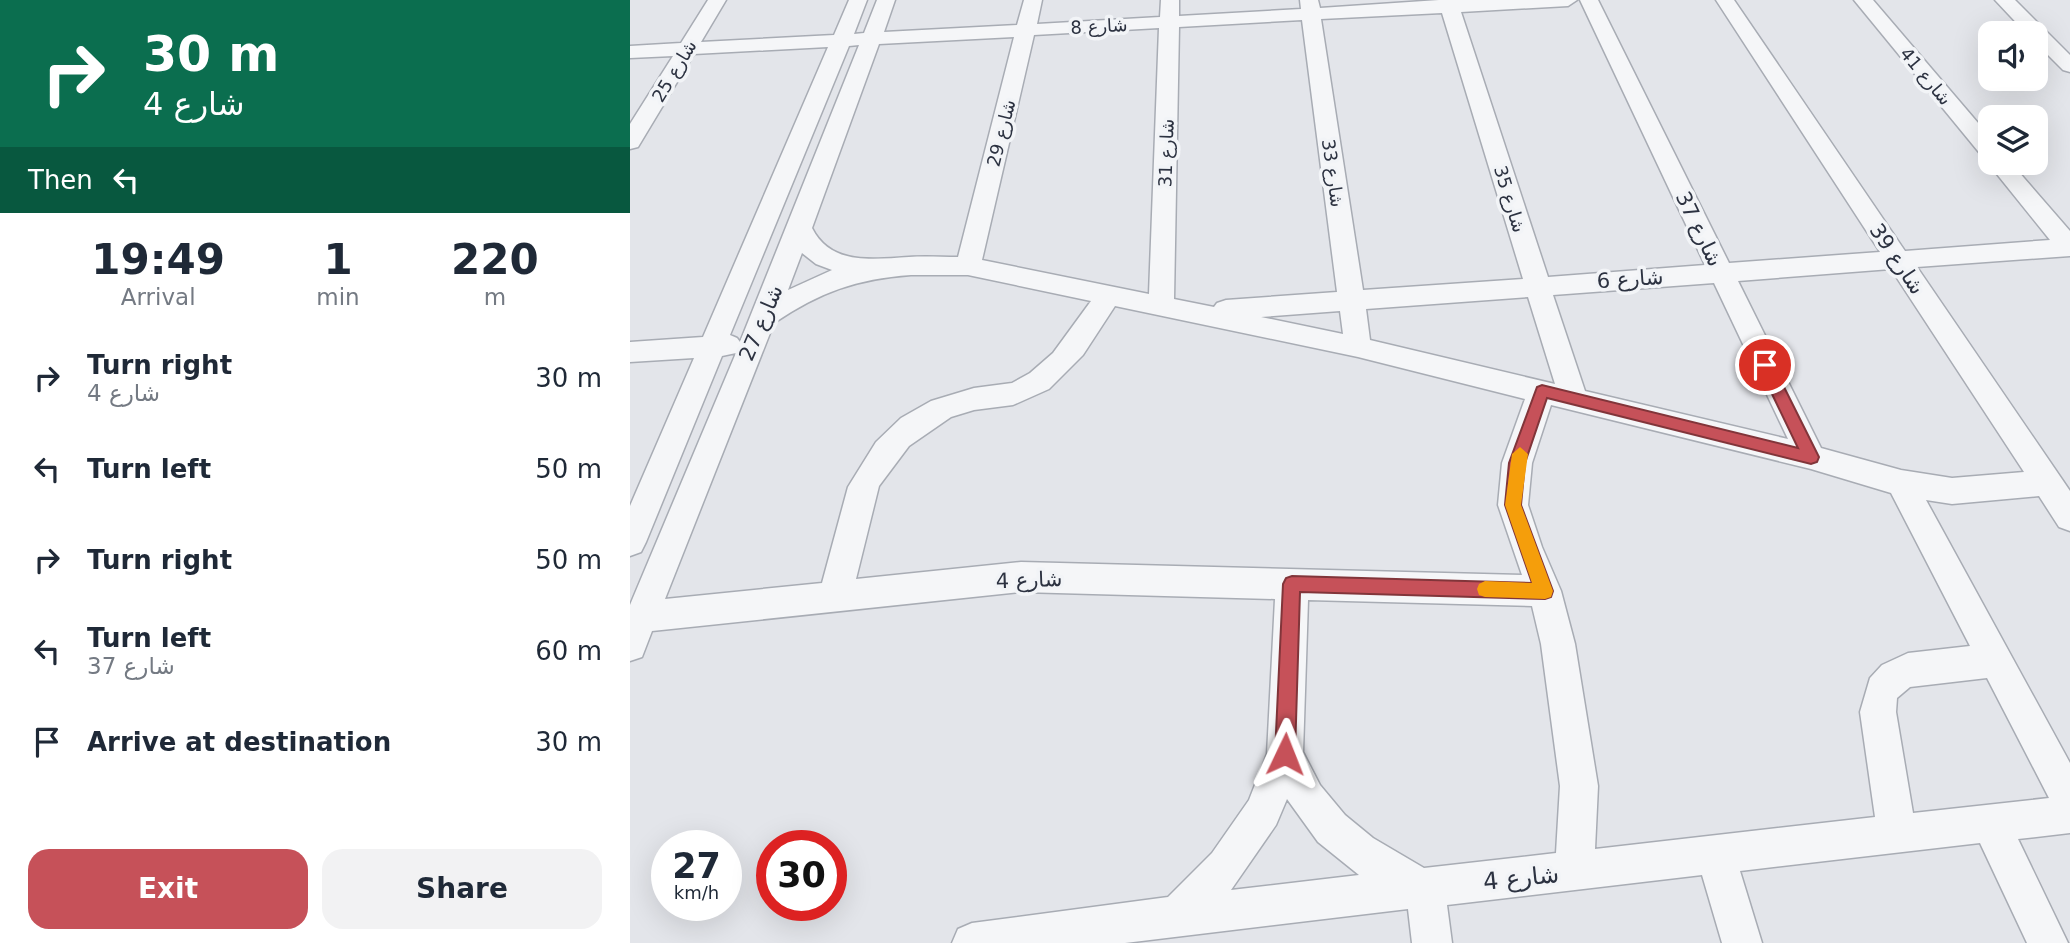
<!DOCTYPE html>
<html lang="en">
<head>
<meta charset="utf-8">
<style>
  :root { --surface:#fff; --page:#f2f2f3; --text:#1f2937; --muted:#747a83; --accent:#c65159 }
  body { margin:0; font-family:"DejaVu Sans","Noto Naskh Arabic",sans-serif; background:var(--page); color:var(--text); height:100vh; display:flex; flex-direction:column; font-size:26px; white-space:nowrap }
  * { box-sizing:border-box; margin:0 }
  p { font-size:23px; color:var(--muted) }
  .icon { flex:none; width:38px; height:38px; fill:none; stroke:currentColor; stroke-width:2; stroke-linecap:round; stroke-linejoin:round }
  .map { position:relative; flex:1; overflow:hidden }
  .drawer { display:flex; flex-direction:column; background:var(--surface); width:630px }
  .drawer>* { flex:none }
  .top-card { background:#0b6e4f; color:#fff; overflow:hidden }
  .controls { position:absolute; left:1348px; top:21px; display:grid; gap:14px }
  .controls a { display:grid; place-items:center; width:70px; height:70px; border-radius:14px; background:var(--surface); box-shadow:0 7px 28px #0002; font-size:35px }
  .speed { position:absolute; left:21px; top:830px; display:flex; gap:14px; font-size:35px; font-weight:700; text-align:center }
  .speed>* { display:grid; place-content:center; width:91px; height:91px; border-radius:50%; background:var(--surface); box-shadow:0 7px 28px #0002; line-height:1 }
  .speed small { font-size:18px; font-weight:400 }
  .speed .limit { border:10px solid #d22; background:#fff; color:#111 }
  .pin { position:absolute; display:grid; place-items:center; width:60px; height:60px; color:#fff; margin:-30px; border:4px solid #fff; border-radius:50%; box-shadow:0 2px 7px #0007 }
  .me { position:absolute; width:77px; margin:-38px; rotate:2deg; stroke-linejoin:round; filter:drop-shadow(0 0 5px #0008) }
  .turn { display:flex; align-items:center; gap:24px; height:147px; padding:0 28px; font-size:32px }
  .turn .icon { width:91px; height:91px; stroke-width:2.5 }
  .turn b { display:block; font-size:49px; line-height:60px }
  .then { display:flex; align-items:center; height:66px; padding:0 28px; background:#0003; gap:14px; font-size:26px }
  .eta { display:flex; justify-content:space-evenly; align-items:center; height:119px; text-align:center }
  .eta b { font-size:42px; font-weight:600; line-height:49px }
  .button { display:flex; gap:14px; margin-top:auto; padding:14px 28px }
  .button a { flex:1; height:80px; border-radius:21px; background:var(--accent); color:#fff; font-size:28px; font-weight:600; line-height:80px; text-align:center }
  .button a+a { background:var(--page); color:var(--text) }
  ul { padding:0; list-style:none }
  li { display:flex; align-items:center; gap:21px; height:91px; padding:0 28px }
  li div { flex:1 }
  li b { display:block; font-size:26px }
  li em { font-style:normal }
  main { display:flex; flex:1; min-height:0 }
  .map>svg:first-child { display:block }
  .lines { fill:none; stroke-linecap:round; stroke-linejoin:round }
  .street-casing { stroke:#a8acb4; stroke-width:3 }
  .street { fill:#f5f6f8; fill-rule:evenodd }
  .route { fill:#c65159; stroke:#81353a; stroke-width:2 }
  .slow { fill:#f59e0b }
  .labels { text-anchor:middle; dominant-baseline:central; stroke-width:7; stroke-linejoin:round; paint-order:stroke }
  .far-street-label { font-size:18px; fill:#2c3241; stroke:#f2f4f7 }
  .street-label { font-size:21px; fill:#2c3241; stroke:#f2f4f7 }
  .near-street-label { font-size:24px; fill:#2c3241; stroke:#f2f4f7 }
</style>
</head>
<body>
<main>
<section class="drawer">
<div class="top-card">
<div class="turn"><svg class="icon" aria-label="right" viewBox="0 0 24 24"><path d="M7 20v-9h11M14 6l5 5-5 5"/></svg><div><b>30 m</b>شارع 4</div></div>
<div class="then">Then<svg class="icon" aria-label="left" viewBox="0 0 24 24"><path d="M17 20v-9H6M10 6l-5 5 5 5"/></svg></div>
</div>
<div class="eta">
<div><b>19:49</b><p>Arrival</p></div>
<div><b>1</b><p>min</p></div>
<div><b>220</b><p>m</p></div>
</div>
<ul>
<li><svg class="icon" aria-label="right" viewBox="0 0 24 24"><path d="M7 20v-9h11M14 6l5 5-5 5"/></svg><div><b>Turn right</b><p>شارع 4</p></div><em>30 m</em></li>
<li><svg class="icon" aria-label="left" viewBox="0 0 24 24"><path d="M17 20v-9H6M10 6l-5 5 5 5"/></svg><div><b>Turn left</b></div><em>50 m</em></li>
<li><svg class="icon" aria-label="right" viewBox="0 0 24 24"><path d="M7 20v-9h11M14 6l5 5-5 5"/></svg><div><b>Turn right</b></div><em>50 m</em></li>
<li><svg class="icon" aria-label="left" viewBox="0 0 24 24"><path d="M17 20v-9H6M10 6l-5 5 5 5"/></svg><div><b>Turn left</b><p>شارع 37</p></div><em>60 m</em></li>
<li><svg class="icon" aria-label="arrive" viewBox="0 0 24 24"><path d="M6 21V4h12l-3 4 3 4H6"/></svg><div><b>Arrive at destination</b></div><em>30 m</em></li>
</ul>
<div class="button"><a>Exit</a><a>Share</a></div>
</section>
<div class="map">
<svg width="1440" height="943" viewBox="0 0 1440 943">
  <rect width="100%" height="100%" fill="#e3e5ea"/>
  <g class="lines">
    <g class="street-casing">
      <path id="street" d="M78,0H96L71,42L204,35L219,0H237L224,34L234,33L247,0H265L254,32L387,25L394,0H412L407,24L530,17L531,0H549V16L671,9L670,0H688L690,8L809,0H947L938,6L831,12L918,277L1075,265L950,0H968L1099,263L1250,252L1086,0H1104L1275,251L1420,240L1358,163L1360,160V163H1381L1440,231V256L1287,267L1440,491V531L1429,527L1409,496L1322,504L1296,500L1440,763V833L1388,839L1438,943H1397L1350,843L1110,871L1132,943H1092L1072,875L817,905L822,943H782L778,909L495,943H322L328,929L342,923L538,897L582,853L619,800L637,754L645,599L391,592L22,631L12,657L0,661V605L106,353L92,356L16,542L11,552L0,556V506L64,358L0,362V342L73,337L198,47L64,54L8,147L0,149V124L43,56L0,58V46L51,43ZM812,13L893,279L733,290L691,19ZM672,20L707,292L596,300L587,303L584,307L544,299L549,27ZM529,28L519,294L352,260L404,35ZM384,37L328,257C311,257 295,256 279,257C243,259 201,266 182,228L249,44ZM229,45L110,342L107,338L100,335L219,46ZM172,253L186,264L202,270L158,290ZM1261,269L1394,472L1322,478L1271,470L1191,448L1108,281ZM281,275H338L461,301L423,353L400,373L382,383L344,388L301,401L271,418L246,442L218,487L192,583L35,599L144,323C190,292 226,279 281,275ZM1084,283L1158,439L955,391L923,295ZM898,297L925,384L740,340L736,309ZM485,306L728,357L895,399L872,463L868,505L892,575L391,562L226,579L249,486L279,446L321,417L344,410L383,405L419,389L453,355ZM710,311L713,334L631,317ZM921,405L1181,469L1261,493L1340,646L1278,653L1252,665L1240,678L1230,712L1245,817L965,849L968,786L945,644L931,591L912,547L898,505L902,463ZM678,600L902,606L911,644L930,786L926,853L794,868L743,838L715,815L690,785L673,752ZM1357,678L1419,798L1283,813L1266,712L1267,698L1280,687ZM657,799L688,842L729,875L601,890L646,825Z
        M1224,0H1243L1360,137V158L1352,156Z
        M1365,0H1385L1440,55V72L1433,70L1405,42V33H1396Z"/>
    </g>
    <use href="#street" class="street"/>
  </g>
  <path class="route" d="M1135,359L1141,361L1189,457L1187,462L1181,464L917,398L895,463L891,505L923,591L921,597L915,599L670,592L665,754L662,761L655,764L648,761L645,754L653,584L656,578L662,576L902,583L875,505L879,463L907,387L912,385L1168,448L1128,365Z"/>
  <path class="slow" d="M890,447L898,454L891,505L923,591L921,597L915,599L855,597L849,595L847,589L849,584L855,581L902,583L875,505L882,454Z"/>
  <g class="labels">
    <g class="far-street-label">
      <text transform="translate(469 26) rotate(-3)">شارع 8</text>
      <text transform="translate(44 71) rotate(-59)">شارع 25</text>
      <text transform="translate(1296 76) rotate(50)">شارع 41</text>
      <text transform="translate(371 133) rotate(-76)">شارع 29</text>
      <text transform="translate(536 153) rotate(-88)">شارع 31</text>
      <text transform="translate(703 173) rotate(82)">شارع 33</text>
      <text transform="translate(880 199) rotate(73)">شارع 35</text>
    </g>
    <g class="street-label">
      <text transform="translate(1069 229) rotate(64)">شارع 37</text>
      <text transform="translate(1267 259) rotate(56)">شارع 39</text>
      <text transform="translate(1000 279) rotate(-4)">شارع 6</text>
      <text transform="translate(131 323) rotate(-67)">شارع 27</text>
      <text transform="translate(399 580) rotate(-2)">شارع 4</text>
    </g>
    <g class="near-street-label">
      <text transform="translate(891 878) rotate(-6)">شارع 4</text>
    </g>
  </g>
</svg>
<div class="controls">
<a><svg class="icon" aria-label="sound" viewBox="0 0 24 24"><path d="M4 9h4l5-4v14l-5-4H4zM17 9q2 3 0 6"/></svg></a>
<a><svg class="icon" aria-label="layers" viewBox="0 0 24 24"><path d="M12 4l9 5-9 5-9-5zM3 14l9 5 9-5"/></svg></a>
</div>
<div class="speed"><div>27<small>km/h</small></div><div class="limit">30</div></div>
<div class="pin" style="left:1135px;top:365px;background:#d93025"><svg class="icon" aria-label="arrive" viewBox="0 0 24 24"><path d="M6 21V4h12l-3 4 3 4H6"/></svg></div>
<svg class="me" style="left:655px;top:754px" viewBox="-20 -20 40 40"><path d="M0-17L14 15 0 8-14 15z" fill="#c65159" stroke="#fff" stroke-width="4"/></svg>
</div>
</main>
</body>
</html>
